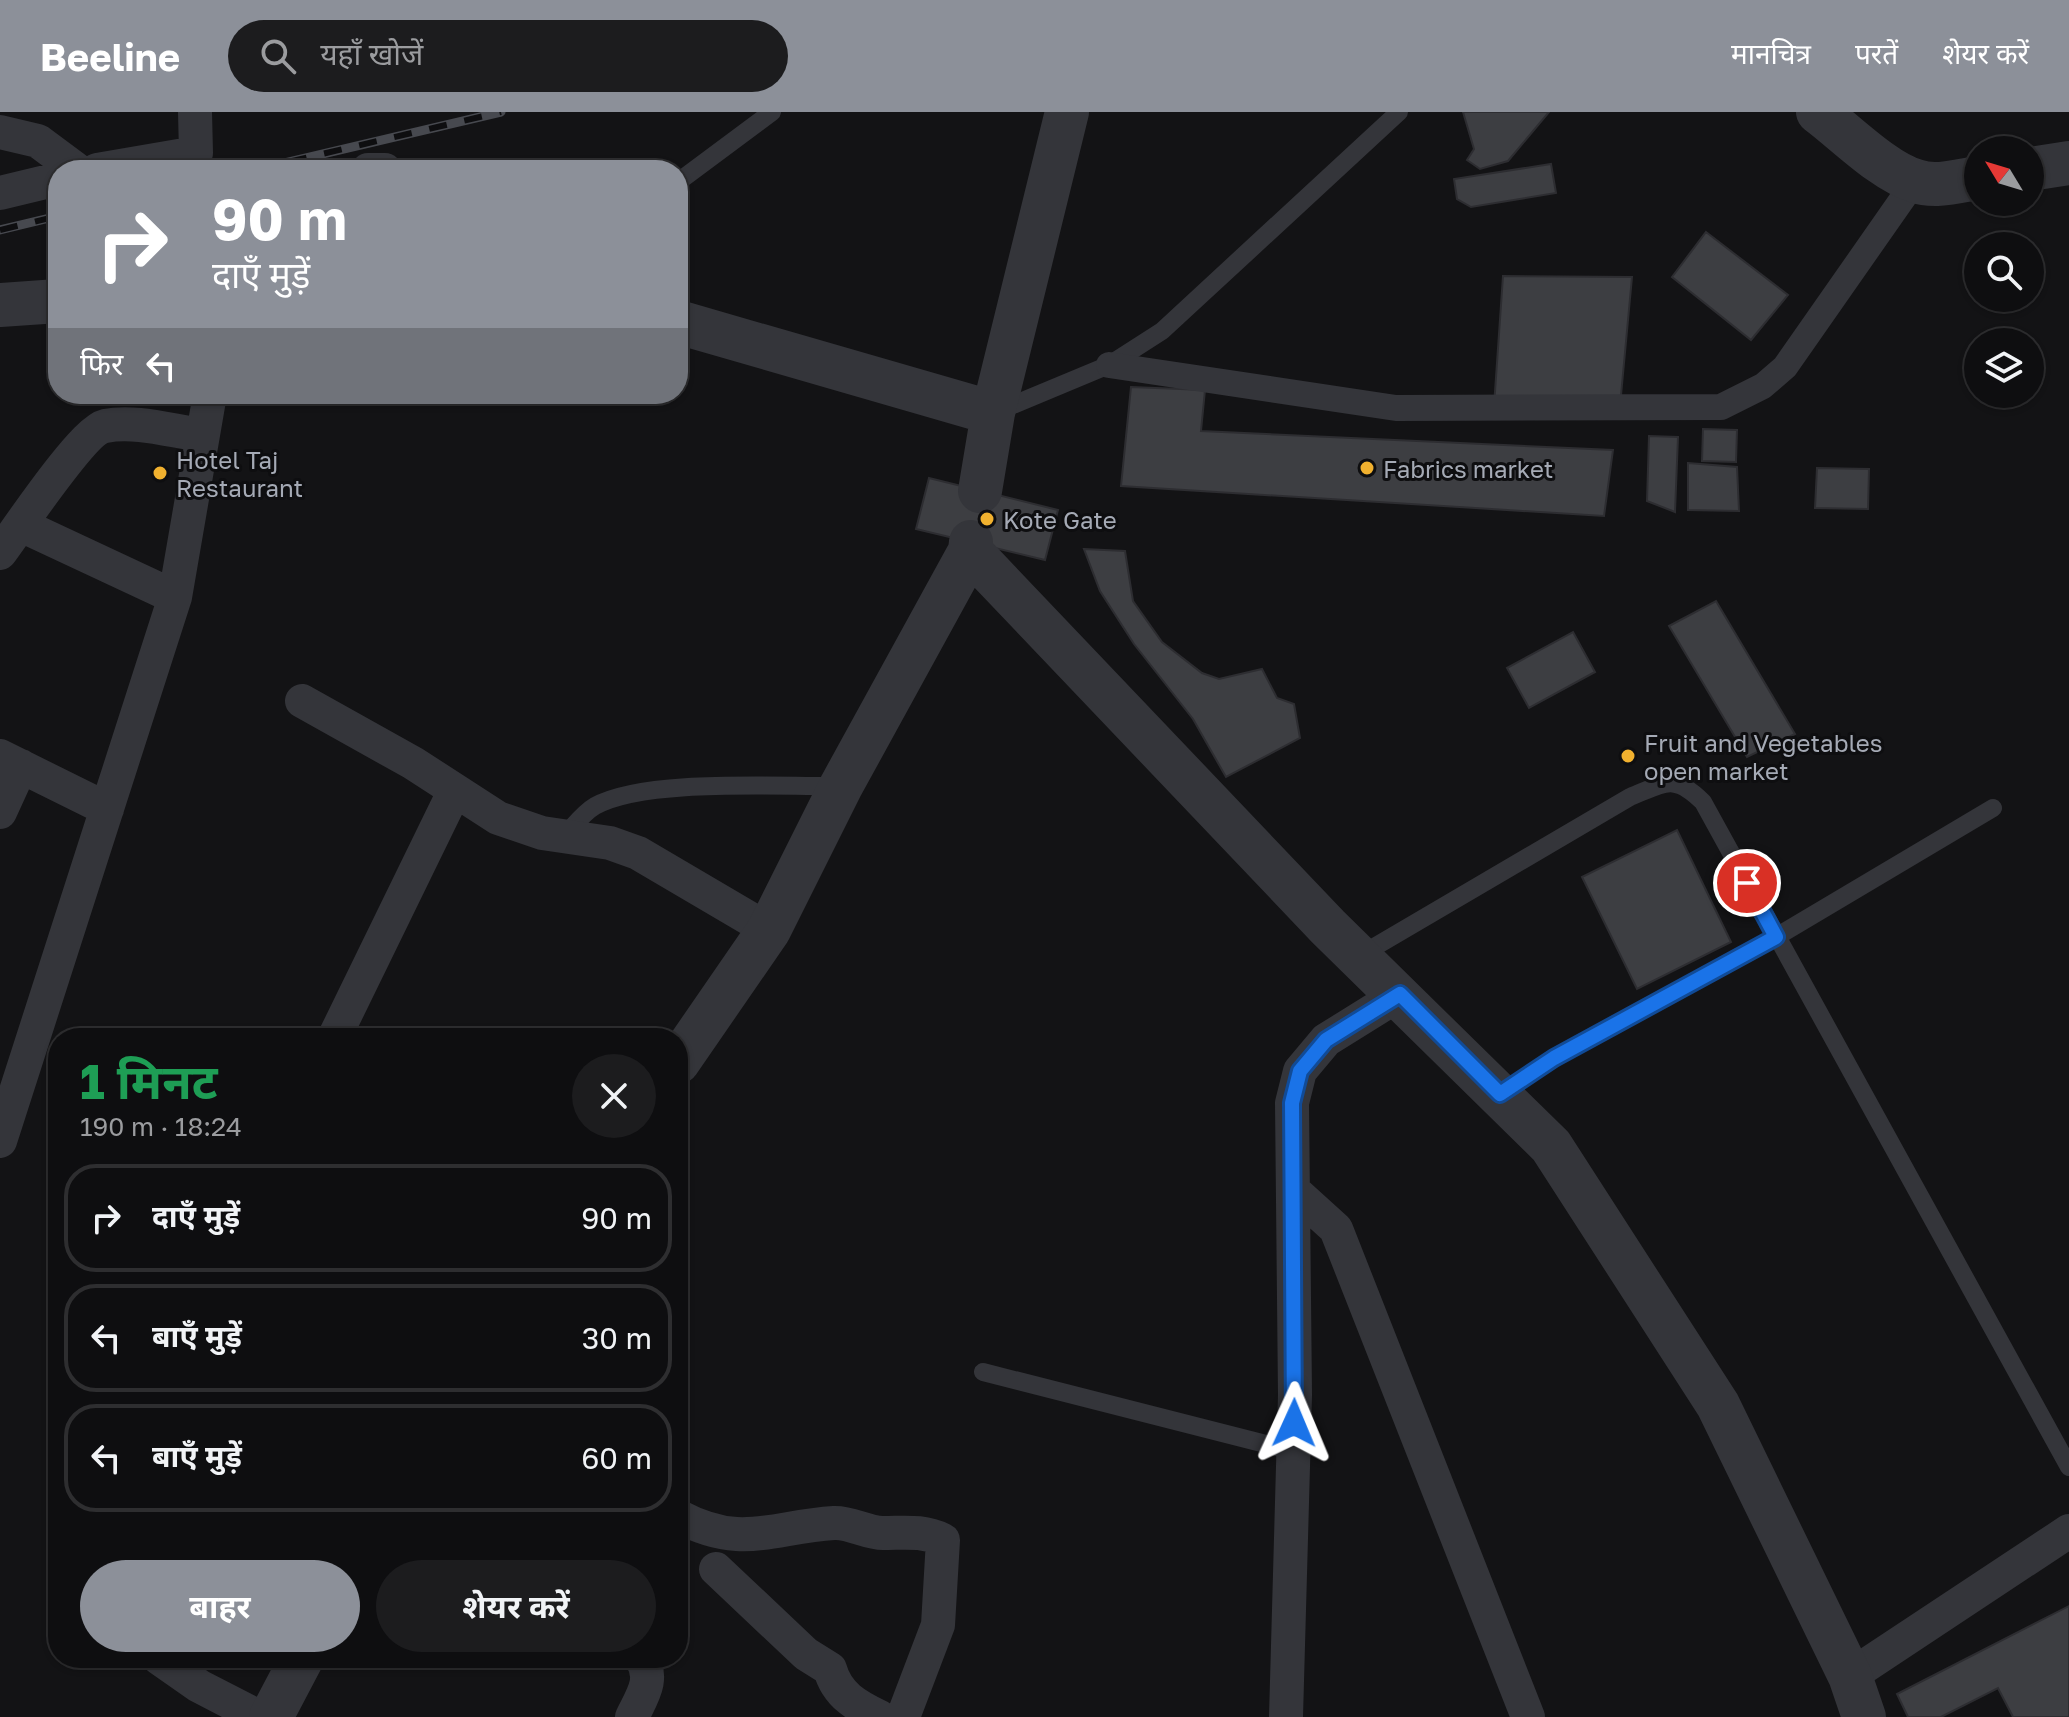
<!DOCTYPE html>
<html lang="hi">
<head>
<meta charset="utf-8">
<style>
  :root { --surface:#0e0e10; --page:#1c1c1e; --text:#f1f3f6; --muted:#9b9c9f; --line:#2e2e30; --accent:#8c9099 }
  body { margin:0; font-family:"Golos Text","Noto Sans Devanagari",sans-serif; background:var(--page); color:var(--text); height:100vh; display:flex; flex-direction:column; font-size:30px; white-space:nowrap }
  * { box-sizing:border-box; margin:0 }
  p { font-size:26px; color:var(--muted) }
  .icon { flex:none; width:44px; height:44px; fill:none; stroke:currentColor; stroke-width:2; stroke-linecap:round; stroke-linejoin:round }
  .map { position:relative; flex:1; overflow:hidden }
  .panel { position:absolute; left:48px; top:916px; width:640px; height:640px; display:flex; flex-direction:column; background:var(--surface); border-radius:32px; box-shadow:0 2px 6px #0004,0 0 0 2px var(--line) }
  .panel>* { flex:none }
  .top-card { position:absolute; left:48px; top:48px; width:640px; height:244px; border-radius:32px; box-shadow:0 2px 6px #0004,0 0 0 2px var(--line); background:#8c9099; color:#fff; overflow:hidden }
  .needle { width:52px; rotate:308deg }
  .buttons { position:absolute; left:1964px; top:24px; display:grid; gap:16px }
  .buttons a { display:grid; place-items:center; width:80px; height:80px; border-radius:50%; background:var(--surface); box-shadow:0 2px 6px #0004,0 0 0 2px var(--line); font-size:40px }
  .pin { position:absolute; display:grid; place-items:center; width:68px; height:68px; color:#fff; margin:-34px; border:4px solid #fff; border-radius:50%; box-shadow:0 2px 8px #0007 }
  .me { position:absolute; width:88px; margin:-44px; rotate:1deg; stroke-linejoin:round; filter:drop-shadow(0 0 6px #0008) }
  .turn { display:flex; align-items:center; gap:28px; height:168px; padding:0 32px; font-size:36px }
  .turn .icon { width:104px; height:104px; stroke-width:2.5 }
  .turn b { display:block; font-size:56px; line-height:68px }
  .then { display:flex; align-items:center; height:76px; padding:0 32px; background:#0003; gap:16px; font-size:30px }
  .round { display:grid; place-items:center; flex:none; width:84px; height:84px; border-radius:42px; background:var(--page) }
  .head { display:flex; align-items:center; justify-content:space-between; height:136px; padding:0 32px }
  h1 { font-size:48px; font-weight:700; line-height:60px; color:#1e9e55 }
  .action { display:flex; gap:16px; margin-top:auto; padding:16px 32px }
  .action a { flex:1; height:92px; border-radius:48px; background:var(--accent); color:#fff; font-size:32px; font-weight:700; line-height:92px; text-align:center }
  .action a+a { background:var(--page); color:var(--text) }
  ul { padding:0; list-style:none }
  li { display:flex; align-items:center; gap:24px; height:108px; margin:0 16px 12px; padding:0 16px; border:4px solid var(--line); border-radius:32px }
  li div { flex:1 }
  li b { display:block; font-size:30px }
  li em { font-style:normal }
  header { display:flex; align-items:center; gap:48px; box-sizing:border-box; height:112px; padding:0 40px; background:var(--accent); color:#fff }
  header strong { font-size:38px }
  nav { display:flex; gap:44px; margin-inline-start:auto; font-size:28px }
  .search { width:560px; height:72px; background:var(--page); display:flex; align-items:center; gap:20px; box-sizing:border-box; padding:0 28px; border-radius:44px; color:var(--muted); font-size:30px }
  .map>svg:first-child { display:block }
  .building { fill:#3d3e42; stroke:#2d2d31; stroke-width:2 }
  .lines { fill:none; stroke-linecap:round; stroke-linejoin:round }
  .service { stroke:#34353a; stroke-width:18 }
  .pedestrian { stroke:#34353a; stroke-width:26 }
  .minor { stroke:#34353a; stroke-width:34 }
  .tertiary { stroke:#34353a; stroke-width:44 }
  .rail-casing { stroke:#47494f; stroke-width:9 }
  .rail { stroke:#0e0e10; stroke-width:6; stroke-dasharray:18; stroke-linecap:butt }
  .route-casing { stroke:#114b97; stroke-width:20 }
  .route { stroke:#1a73e8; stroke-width:14 }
  .poi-dot { fill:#f1b12f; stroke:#0e0e10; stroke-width:3 }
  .labels { text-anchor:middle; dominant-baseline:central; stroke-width:6; stroke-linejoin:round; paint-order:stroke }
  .poi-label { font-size:24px; fill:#a5aab5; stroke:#0e0e10; text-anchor:start }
</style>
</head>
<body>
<header>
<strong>Beeline</strong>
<div class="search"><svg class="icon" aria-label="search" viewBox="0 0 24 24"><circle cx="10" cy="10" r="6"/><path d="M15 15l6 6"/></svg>यहाँ खोजें</div>
<nav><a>मानचित्र</a><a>परतें</a><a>शेयर करें</a></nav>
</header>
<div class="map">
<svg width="2069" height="1605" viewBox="0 0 2069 1605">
  <rect width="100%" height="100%" fill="#131315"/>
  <path class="building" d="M1549,0L1508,49L1480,57L1467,48L1474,37L1463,0Z
    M1551,52L1556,81L1471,95L1457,87L1454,67Z
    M1706,120L1788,183L1751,228L1672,165Z
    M1503,164L1632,165L1620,294H1494Z
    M1131,275L1205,278L1201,319L1613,338L1604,404L1121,374Z
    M1703,317L1737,318L1736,350L1702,349Z
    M1649,324L1678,325L1675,400L1647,389Z
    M1688,351L1737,355L1739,399L1688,398Z
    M1817,356L1869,357L1868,397L1815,396Z
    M929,366L1058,398L1045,448L916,417Z
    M1084,437L1125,439L1133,489L1162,530L1202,561L1219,567L1262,557L1277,586L1294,592L1300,626L1226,665L1193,607L1134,532L1100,479Z
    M1716,489L1795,622L1747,645L1669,514Z
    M1573,520L1595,560L1529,596L1507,556Z
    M1677,718L1731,830L1637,877L1582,765Z
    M2069,1494V1605H2013L1998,1576L1941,1605H1908L1897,1582Z"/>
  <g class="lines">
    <path class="service" d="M678,70L772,0
      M996,300L1109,253L1162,219L1399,0
      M563,725C573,715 583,701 595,694C645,666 779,675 841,674
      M1359,844L1630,685C1665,671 1674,661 1703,690L2069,1355
      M1500,982L1554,946L1776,825L1993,696
      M983,1260L1293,1339"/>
    <path class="pedestrian" d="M1109,253L1396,296L1721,295L1763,274L1785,255L1915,69"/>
    <path class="minor" d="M0,20L38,29L77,58
      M97,58L196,41L195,0
      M368,58H385
      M0,81L58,67
      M21,413L175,485
      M0,441C17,418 83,319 105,314C136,308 171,319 202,323
      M302,589L413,651L498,706L542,721L610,731L638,741L769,818
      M0,644L107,697
      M0,700L21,654
      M334,926L454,680
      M0,1029L175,485L210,282
      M1293,1078L1336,1117L1528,1605
      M678,1404C742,1438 771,1415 834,1411C850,1410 867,1421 883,1421C905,1421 922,1418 943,1428L938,1513L903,1605
      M716,1457L806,1542L830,1557C837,1583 857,1594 880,1605
      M159,1546L199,1574L259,1605
      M1850,1564L2069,1419
      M632,1605C642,1584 655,1567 641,1546
      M1286,1605L1295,1283L1292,991L1300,959L1326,928L1400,882"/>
    <path class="tertiary" d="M1818,0C1845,20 1884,60 1916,69C1935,76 1958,69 1978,66
      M2030,57L2069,51
      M0,193L58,189
      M678,210L993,301
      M980,379L993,301L1067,0
      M970,439L1328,815L1551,1034L1718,1293L1850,1564L1864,1605
      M678,950L769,818L841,674L970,439L971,430
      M271,1605L302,1546"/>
    <g class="rail-casing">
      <path id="rail" d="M254,58L501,0
        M0,118L58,104"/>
    </g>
    <use href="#rail" class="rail"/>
  </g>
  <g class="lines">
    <g class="route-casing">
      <path id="route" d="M1294,1311L1292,991L1300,959L1326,928L1400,882L1500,982L1554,946L1776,825L1747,771"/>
    </g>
    <use href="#route" class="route"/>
  </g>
  <g class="poi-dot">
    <circle cx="1367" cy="356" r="8"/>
    <circle cx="160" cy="361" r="8"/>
    <circle cx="987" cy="407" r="8"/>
    <circle cx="1628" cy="644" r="8"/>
  </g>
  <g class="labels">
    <g class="poi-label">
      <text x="176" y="347">Hotel Taj<tspan x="176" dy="28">Restaurant</tspan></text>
      <text x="1383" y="356">Fabrics market</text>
      <text x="1003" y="407">Kote Gate</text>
      <text x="1644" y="630">Fruit and Vegetables<tspan x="1644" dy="28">open market</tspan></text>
    </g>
  </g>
</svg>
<div class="buttons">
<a><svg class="needle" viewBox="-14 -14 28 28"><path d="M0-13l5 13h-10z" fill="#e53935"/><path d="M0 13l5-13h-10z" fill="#9b9c9f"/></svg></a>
<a><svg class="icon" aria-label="search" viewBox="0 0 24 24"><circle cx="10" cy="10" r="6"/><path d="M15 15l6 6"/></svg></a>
<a><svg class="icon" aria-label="layers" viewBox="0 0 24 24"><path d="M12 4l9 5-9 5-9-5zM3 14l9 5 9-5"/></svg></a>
</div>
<div class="pin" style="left:1747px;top:771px;background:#d93025"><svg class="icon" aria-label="arrive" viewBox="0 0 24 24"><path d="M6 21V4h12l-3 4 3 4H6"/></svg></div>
<svg class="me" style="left:1294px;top:1311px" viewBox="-20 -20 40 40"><path d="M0-17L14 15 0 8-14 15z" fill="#1a73e8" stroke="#fff" stroke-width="4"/></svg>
<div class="top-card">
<div class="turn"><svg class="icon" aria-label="right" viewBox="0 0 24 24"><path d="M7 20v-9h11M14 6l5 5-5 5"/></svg><div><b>90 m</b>दाएँ मुड़ें</div></div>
<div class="then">फिर<svg class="icon" aria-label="left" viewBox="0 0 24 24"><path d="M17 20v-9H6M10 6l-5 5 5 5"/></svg></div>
</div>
<section class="panel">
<div class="head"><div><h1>1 मिनट</h1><p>190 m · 18:24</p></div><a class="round"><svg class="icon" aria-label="close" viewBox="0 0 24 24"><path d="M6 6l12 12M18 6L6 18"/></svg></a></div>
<ul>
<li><svg class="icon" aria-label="right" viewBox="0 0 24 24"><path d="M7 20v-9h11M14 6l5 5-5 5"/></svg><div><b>दाएँ मुड़ें</b></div><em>90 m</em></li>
<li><svg class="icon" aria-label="left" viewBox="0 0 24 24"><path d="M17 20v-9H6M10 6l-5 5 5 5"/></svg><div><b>बाएँ मुड़ें</b></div><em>30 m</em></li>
<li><svg class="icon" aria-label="left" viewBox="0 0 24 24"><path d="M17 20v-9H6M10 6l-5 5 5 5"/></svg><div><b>बाएँ मुड़ें</b></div><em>60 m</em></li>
</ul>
<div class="action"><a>बाहर</a><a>शेयर करें</a></div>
</section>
</div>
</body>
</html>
